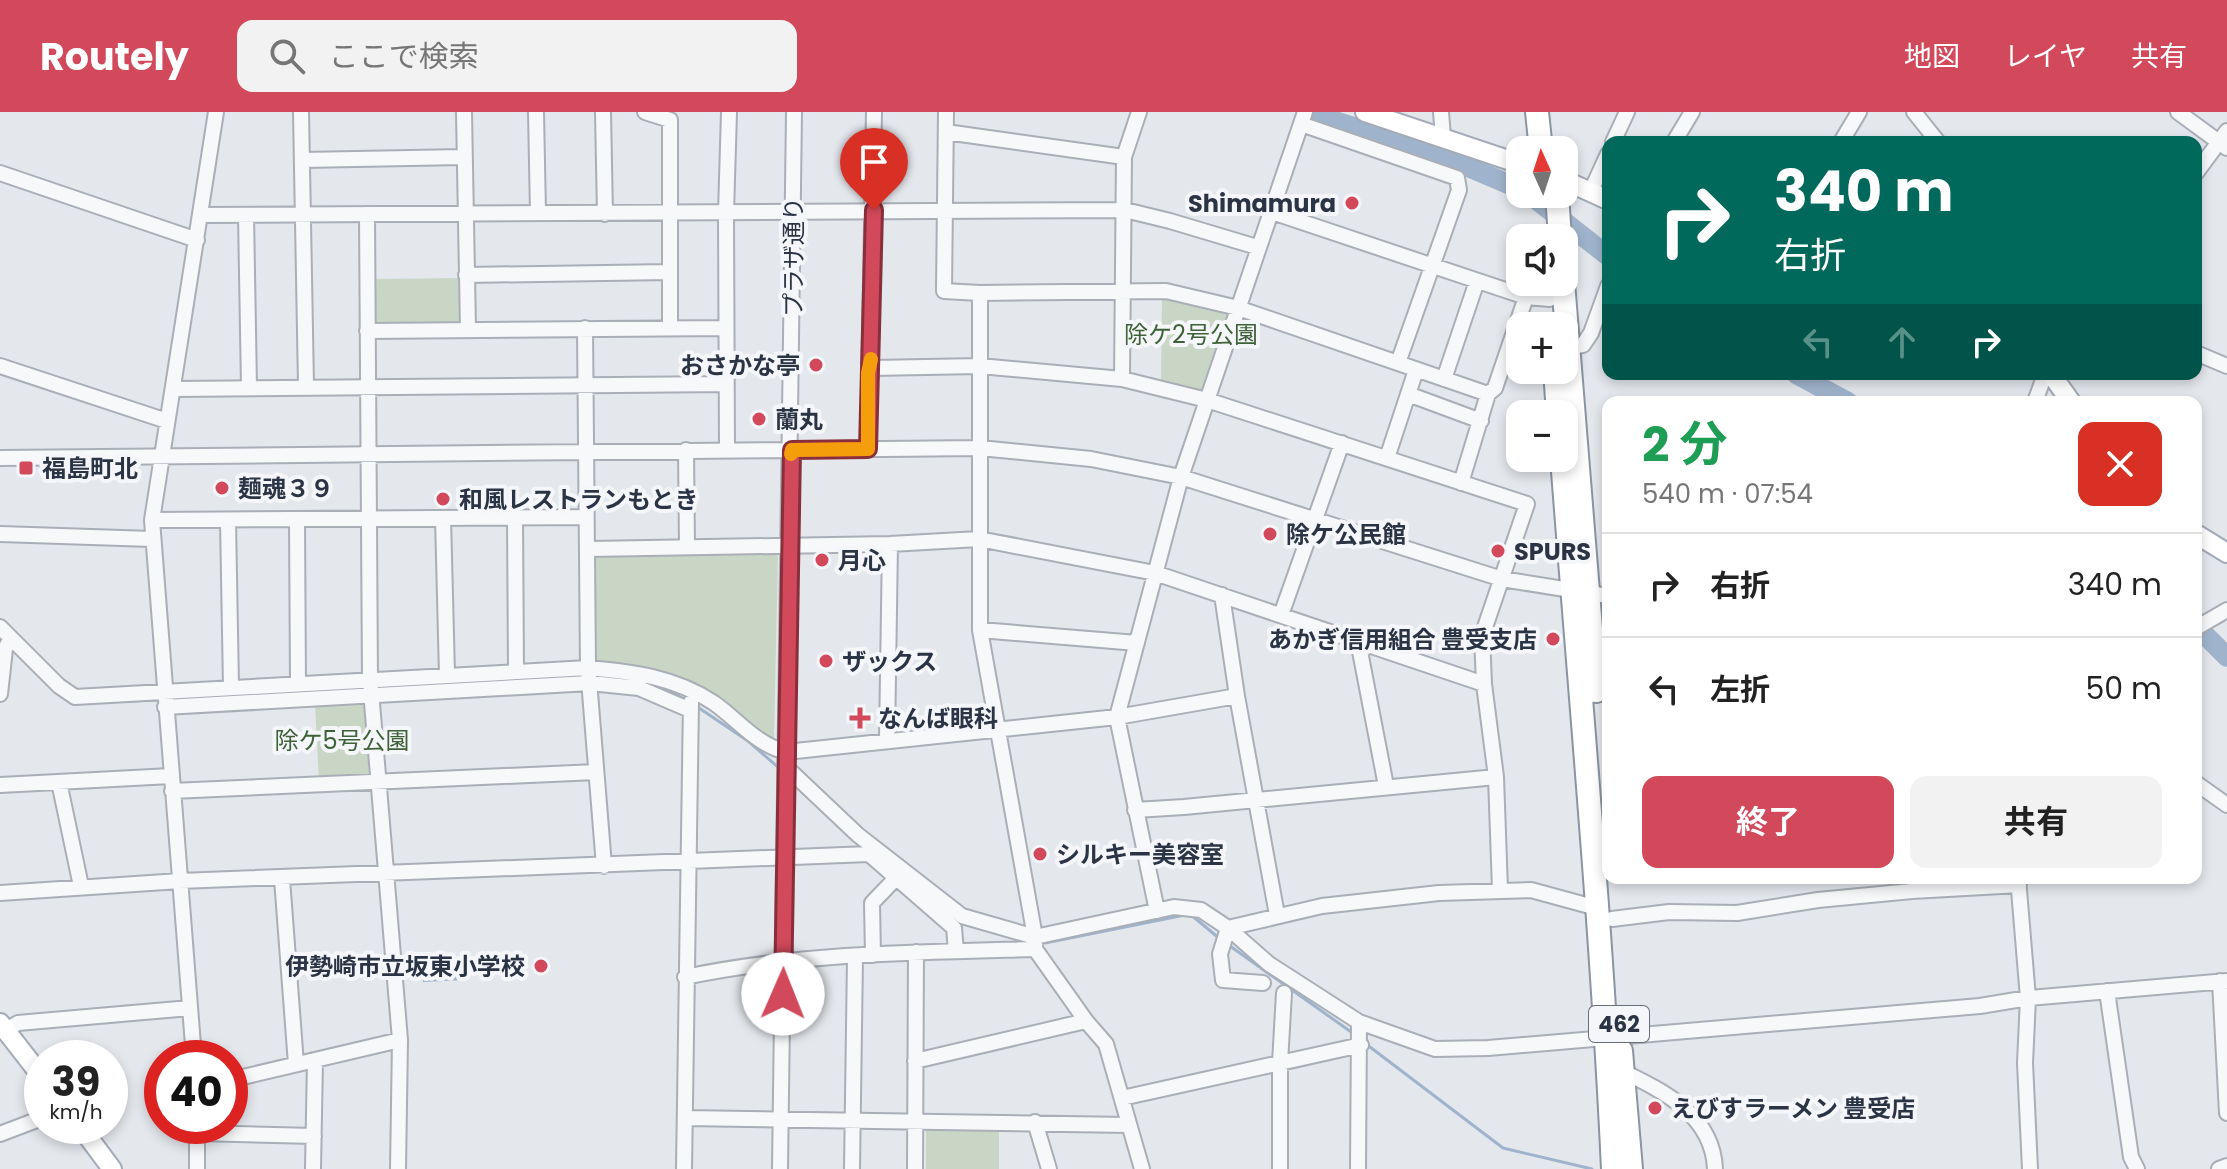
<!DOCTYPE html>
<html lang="ja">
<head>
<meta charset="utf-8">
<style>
  :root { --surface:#fff; --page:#f2f2f2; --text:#222; --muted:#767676; --line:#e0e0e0; --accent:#d1495b }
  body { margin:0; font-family:Poppins,"Noto Sans JP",sans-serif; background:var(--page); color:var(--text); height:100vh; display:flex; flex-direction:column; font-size:30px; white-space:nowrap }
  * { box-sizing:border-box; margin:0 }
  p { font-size:26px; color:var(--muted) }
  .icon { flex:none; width:44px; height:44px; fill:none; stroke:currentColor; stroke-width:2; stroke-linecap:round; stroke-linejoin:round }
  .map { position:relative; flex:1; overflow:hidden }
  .details { position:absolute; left:1602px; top:284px; width:600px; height:488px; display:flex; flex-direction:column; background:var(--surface); border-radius:16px; box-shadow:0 4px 12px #0003 }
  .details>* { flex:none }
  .top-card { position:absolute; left:1602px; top:24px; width:600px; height:244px; border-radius:16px; box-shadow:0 4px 12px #0003; background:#00695c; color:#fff; overflow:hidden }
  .needle { width:52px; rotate:357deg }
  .fabs { position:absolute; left:1506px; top:24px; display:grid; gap:16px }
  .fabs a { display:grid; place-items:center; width:72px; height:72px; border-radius:16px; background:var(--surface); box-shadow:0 4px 12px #0003; font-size:40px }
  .speed { position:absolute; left:24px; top:928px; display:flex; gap:16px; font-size:40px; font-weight:700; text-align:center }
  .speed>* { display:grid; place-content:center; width:104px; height:104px; border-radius:50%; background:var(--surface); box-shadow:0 4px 12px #0003; line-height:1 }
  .speed small { font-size:20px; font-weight:400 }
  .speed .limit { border:12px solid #d22; background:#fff; color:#111 }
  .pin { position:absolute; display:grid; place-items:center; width:68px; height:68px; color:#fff; margin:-82px -34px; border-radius:50% 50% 50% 0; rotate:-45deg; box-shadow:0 0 8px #0007 }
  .pin .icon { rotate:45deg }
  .me { position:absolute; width:88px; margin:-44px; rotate:1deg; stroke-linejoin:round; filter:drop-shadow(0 0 6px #0008) }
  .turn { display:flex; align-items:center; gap:28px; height:168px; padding:0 40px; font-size:36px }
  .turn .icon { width:104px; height:104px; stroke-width:2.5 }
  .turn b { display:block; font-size:56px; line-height:68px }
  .lanes { display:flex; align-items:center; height:76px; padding:0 40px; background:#0003; justify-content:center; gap:40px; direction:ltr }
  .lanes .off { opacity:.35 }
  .round { display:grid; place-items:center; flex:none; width:84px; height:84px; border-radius:16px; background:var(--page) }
  .head { display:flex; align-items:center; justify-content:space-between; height:136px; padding:0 40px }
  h1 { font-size:48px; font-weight:700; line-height:60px; color:#1e9e55 }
  .button { display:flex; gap:16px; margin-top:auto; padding:16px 40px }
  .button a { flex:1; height:92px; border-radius:16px; background:var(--accent); color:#fff; font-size:32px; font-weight:700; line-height:92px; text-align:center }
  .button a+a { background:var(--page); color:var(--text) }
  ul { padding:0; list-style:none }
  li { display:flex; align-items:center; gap:24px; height:104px; padding:0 40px; border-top:2px solid var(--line) }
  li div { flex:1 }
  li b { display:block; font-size:30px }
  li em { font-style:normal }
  header { display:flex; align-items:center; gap:48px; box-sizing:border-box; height:112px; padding:0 40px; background:var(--accent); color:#fff }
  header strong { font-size:38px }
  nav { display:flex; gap:44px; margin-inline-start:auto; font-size:28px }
  .search { width:560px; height:72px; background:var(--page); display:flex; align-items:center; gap:20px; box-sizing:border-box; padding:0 28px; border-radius:16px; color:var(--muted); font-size:30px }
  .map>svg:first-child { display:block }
  .green { fill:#c9d6c5 }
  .water { fill:#9fb4cc }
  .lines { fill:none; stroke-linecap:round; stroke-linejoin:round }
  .stream { stroke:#9fb4cc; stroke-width:3 }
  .river { stroke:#9fb4cc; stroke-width:20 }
  .minor-casing { stroke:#a9aeb7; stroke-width:18 }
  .major-casing { stroke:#a3abb8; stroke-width:22 }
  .highway-casing { stroke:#8b94a3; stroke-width:26 }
  .minor { stroke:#f7f8fa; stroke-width:14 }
  .major { stroke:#fff; stroke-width:18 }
  .highway { stroke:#fff; stroke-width:22 }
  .route-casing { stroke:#882f3b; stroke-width:20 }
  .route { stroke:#d1495b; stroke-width:14 }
  .slow { stroke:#f59e0b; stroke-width:14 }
  .poi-dot { fill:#d1495b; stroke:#f4f6f9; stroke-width:3 }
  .labels { text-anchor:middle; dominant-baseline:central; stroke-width:8; stroke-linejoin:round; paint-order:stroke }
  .shield { fill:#f4f6f9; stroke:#676e7b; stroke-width:2 }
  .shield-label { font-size:22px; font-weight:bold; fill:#2b3445 }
  .poi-label { font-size:24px; font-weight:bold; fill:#2b3445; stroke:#f4f6f9; text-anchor:start }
  .street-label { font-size:24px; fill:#2b3445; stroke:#f4f6f9 }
  .park-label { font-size:24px; fill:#3f6138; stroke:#f4f6f9 }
</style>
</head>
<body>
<header>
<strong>Routely</strong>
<div class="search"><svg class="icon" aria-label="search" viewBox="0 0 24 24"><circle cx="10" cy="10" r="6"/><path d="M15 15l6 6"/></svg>ここで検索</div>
<nav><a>地図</a><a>レイヤ</a><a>共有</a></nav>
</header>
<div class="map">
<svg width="2227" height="1057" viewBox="0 0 2227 1057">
  <rect width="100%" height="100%" fill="#e4e7ec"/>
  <path class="green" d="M462,166V208L458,211L379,214L374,209V167Z
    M1162,183L1224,197L1227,202L1202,277L1195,279L1161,271Z
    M597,440H773L778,444L774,627L767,629L716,588L598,550L594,547V445Z
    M358,589L364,594L369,662L365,666L319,668L315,592Z
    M926,1017H999V1057H926Z"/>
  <path class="water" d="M463,848L464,868L423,870L422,850Z"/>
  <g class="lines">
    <path class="stream" d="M598,565L614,566
      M645,572L659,574L686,588
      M386,575L582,564
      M212,584L358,576
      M77,591L157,588
      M696,594L748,629L779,656
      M1040,830L1045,831L1190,802L1220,827
      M1230,834L1354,922
      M1366,932L1503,1036L1592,1057"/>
    <path class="river" d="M1306,0L1433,40L1520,77
      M1529,82L1608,144
      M1796,262L1848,290
      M2196,514L2227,545"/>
    <g class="minor-casing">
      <path id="minor" d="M301,0L306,274
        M464,0L468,217
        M536,0L538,101
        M603,0L605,102
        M645,0L670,8V216
        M946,0L944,179L980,181L1166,179L1238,196L1488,282L1495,276L1526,185
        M1441,0L1443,25
        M1914,0L1938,30
        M2178,0L2227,36
        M1301,12L1457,66L1459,78L1398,251
        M946,20L1124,45
        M1613,30L1627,0
        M1674,30L1692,0
        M1841,30L1859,0
        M302,48L464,45
        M0,61L197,128
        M2196,61L2227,19
        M1591,79L1608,42
        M1272,100L1526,185L1550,187
        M367,102L370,567L400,928L398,1057
        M202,103L1125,98L1170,109L1257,135
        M246,103L249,275
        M466,163L670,160
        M980,181V518L1035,825V837L1086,909L1106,932L1142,1057
        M585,216L588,556L604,754
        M367,219L726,216
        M1569,236L1583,233L1591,221L1608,174
        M2196,241L2227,254
        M0,254L167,309
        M871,256L980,254L1122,267L1207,288L1527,392L1482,524L1484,572L1496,665L1500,778
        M1122,267L1124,45L1139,0
        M1444,267L1477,169
        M174,277L726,272
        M1408,282L1481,309
        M2035,290L2045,262
        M868,337L874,0
        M686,338L687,435
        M727,338L726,101L729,0
        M0,346L980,336L1091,347L1181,365L1502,467L1608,484
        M1387,346L1416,258
        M1461,371L1488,282
        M515,405L516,559
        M443,406L447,563
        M152,408L586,405
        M297,408L298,572
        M228,409L231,575
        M0,422L152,427
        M589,437L890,432L979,427L1155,461L1484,572
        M1222,483L1237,584L1277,803
        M1281,503L1342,331
        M0,515L59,574L75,585L588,556C634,560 675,565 714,591C738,608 757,633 786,640L1117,605L1237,584
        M2196,516L2227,498
        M980,518L1137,531
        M1358,529L1386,674
        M0,582L5,537L11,526
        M165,595L590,571L639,576L690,598
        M887,627L890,432
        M786,655L858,723L962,804L1035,825L1174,795L1201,798L1228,816L1269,852L1359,910L1435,937L1488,936L1980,894L2028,886L2227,869
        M59,670L81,774
        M2196,671L2227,693
        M0,673L171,664
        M172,679L596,660
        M1135,698L1184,695L1496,665
        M2018,766L2028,886L2025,951L2030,1057
        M282,767L296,952
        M0,781L180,769L869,742L954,816L956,839
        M1157,799L1117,605L1181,365L1305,0
        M1612,807L1669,800L1737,801L1818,788L1912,779L2019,773
        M1228,816L1322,794L1439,781L1531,778L1597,796
        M1228,816L1220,842L1223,868L1263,871
        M873,843L872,791L896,766
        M685,865C800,841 919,840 1035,837
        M2220,869L2227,1001
        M2107,879L2131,1045L2137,1057
        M6,918L18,911L190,896
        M194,946L152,408L216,0
        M915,949L1086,909
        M1624,960C1665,980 1713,1004 1715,1057
        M230,968L400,928
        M1122,986L1361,933
        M685,1006L1129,1013
        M1035,1010L1049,1057
        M197,1014V1057
        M197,1021L314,1024
        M0,1022L42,1006
        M313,1057L315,948
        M684,1057L691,590
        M780,1057L794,0
        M852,1057L855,845
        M915,1057L916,840
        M1280,1057V951L1284,881
        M1358,1057L1359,910
        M2219,1057L2227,1054"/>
    </g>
    <g class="major-casing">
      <path id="major" d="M1365,0L1520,52
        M1564,68L1608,88
        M2051,262L2071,290
        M2196,422L2227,441
        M0,911L42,965
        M80,1014L112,1057"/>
    </g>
    <g class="highway-casing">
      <path id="highway" d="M1537,0L1541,38
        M1557,82L1560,126
        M1563,170L1596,579
        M1555,258L1558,302
        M1562,346C1580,583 1602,820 1613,1057
        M1621,939L1631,1057"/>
    </g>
    <use href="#minor" class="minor"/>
    <use href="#major" class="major"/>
    <use href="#highway" class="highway"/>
  </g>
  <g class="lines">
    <g class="route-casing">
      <path id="route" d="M783,882L792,338L868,337L874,98"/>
    </g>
    <use href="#route" class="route"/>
    <path class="slow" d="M791,342L792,338L868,337V261L871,247"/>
  </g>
  <g class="poi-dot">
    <circle cx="1352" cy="91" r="8"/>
    <circle cx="816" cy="253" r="8"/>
    <circle cx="759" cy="307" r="8"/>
    <rect x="18" y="348" width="16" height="16" rx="4"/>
    <circle cx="222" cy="376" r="8"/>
    <circle cx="443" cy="387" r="8"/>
    <circle cx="1270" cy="422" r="8"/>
    <circle cx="1498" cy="439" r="8"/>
    <circle cx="822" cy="448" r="8"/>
    <circle cx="1553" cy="527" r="8"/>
    <circle cx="826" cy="549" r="8"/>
    <path d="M856 594h8v8h8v8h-8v8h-8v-8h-8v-8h8z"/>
    <circle cx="1040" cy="742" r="8"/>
    <circle cx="541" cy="854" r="8"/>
    <circle cx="1655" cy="996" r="8"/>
  </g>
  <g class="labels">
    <rect class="shield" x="1589" y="894" width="60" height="36" rx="6"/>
    <g class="shield-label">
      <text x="1619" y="912">462</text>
    </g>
    <g class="poi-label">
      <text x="1336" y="91" text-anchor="end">Shimamura</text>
      <text x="800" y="253" text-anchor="end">おさかな亭</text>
      <text x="775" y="307">蘭丸</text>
      <text x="42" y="356">福島町北</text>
      <text x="238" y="376">麺魂３９</text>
      <text x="459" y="387">和風レストランもとき</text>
      <text x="1286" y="422">除ケ公民館</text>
      <text x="1514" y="439">SPURS</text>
      <text x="838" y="448">月心</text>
      <text x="1537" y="527" text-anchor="end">あかぎ信用組合 豊受支店</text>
      <text x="842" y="549">ザックス</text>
      <text x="878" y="606">なんば眼科</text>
      <text x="1056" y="742">シルキー美容室</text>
      <text x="525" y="854" text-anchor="end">伊勢崎市立坂東小学校</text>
      <text x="1671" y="996">えびすラーメン 豊受店</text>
    </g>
    <g class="street-label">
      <text transform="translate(793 145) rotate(-90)">プラザ通り</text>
    </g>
    <g class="park-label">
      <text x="1191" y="222">除ケ2号公園</text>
      <text x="342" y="628">除ケ5号公園</text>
    </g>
  </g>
</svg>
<div class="fabs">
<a><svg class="needle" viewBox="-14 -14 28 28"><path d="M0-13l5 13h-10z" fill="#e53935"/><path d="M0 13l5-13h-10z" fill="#767676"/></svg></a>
<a><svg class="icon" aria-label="sound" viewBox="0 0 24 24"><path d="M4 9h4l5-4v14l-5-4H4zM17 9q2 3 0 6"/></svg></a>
<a>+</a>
<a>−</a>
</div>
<div class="speed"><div>39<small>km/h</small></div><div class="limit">40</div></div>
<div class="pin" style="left:874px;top:98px;background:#d93025"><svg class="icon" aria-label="arrive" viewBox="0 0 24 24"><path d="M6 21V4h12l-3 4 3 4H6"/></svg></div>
<svg class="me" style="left:783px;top:882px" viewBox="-20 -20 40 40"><circle r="19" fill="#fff"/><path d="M0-13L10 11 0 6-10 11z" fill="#d1495b"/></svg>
<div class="top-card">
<div class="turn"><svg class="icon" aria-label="right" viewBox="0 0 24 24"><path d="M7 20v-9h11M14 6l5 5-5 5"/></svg><div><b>340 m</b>右折</div></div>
<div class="lanes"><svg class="icon off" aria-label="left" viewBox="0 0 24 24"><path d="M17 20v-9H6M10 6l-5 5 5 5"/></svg><svg class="icon off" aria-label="ahead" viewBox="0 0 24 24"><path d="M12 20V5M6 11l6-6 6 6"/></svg><svg class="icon" aria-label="right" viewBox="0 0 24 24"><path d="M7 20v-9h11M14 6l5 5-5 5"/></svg></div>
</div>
<section class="details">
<div class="head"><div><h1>2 分</h1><p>540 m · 07:54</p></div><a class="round" style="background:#d93025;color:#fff"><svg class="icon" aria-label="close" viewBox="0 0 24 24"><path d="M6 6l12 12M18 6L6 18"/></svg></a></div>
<ul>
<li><svg class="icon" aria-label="right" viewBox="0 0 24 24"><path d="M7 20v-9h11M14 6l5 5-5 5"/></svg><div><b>右折</b></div><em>340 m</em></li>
<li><svg class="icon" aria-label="left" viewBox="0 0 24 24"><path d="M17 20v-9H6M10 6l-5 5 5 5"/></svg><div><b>左折</b></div><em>50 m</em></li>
</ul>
<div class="button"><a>終了</a><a>共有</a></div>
</section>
</div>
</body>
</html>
